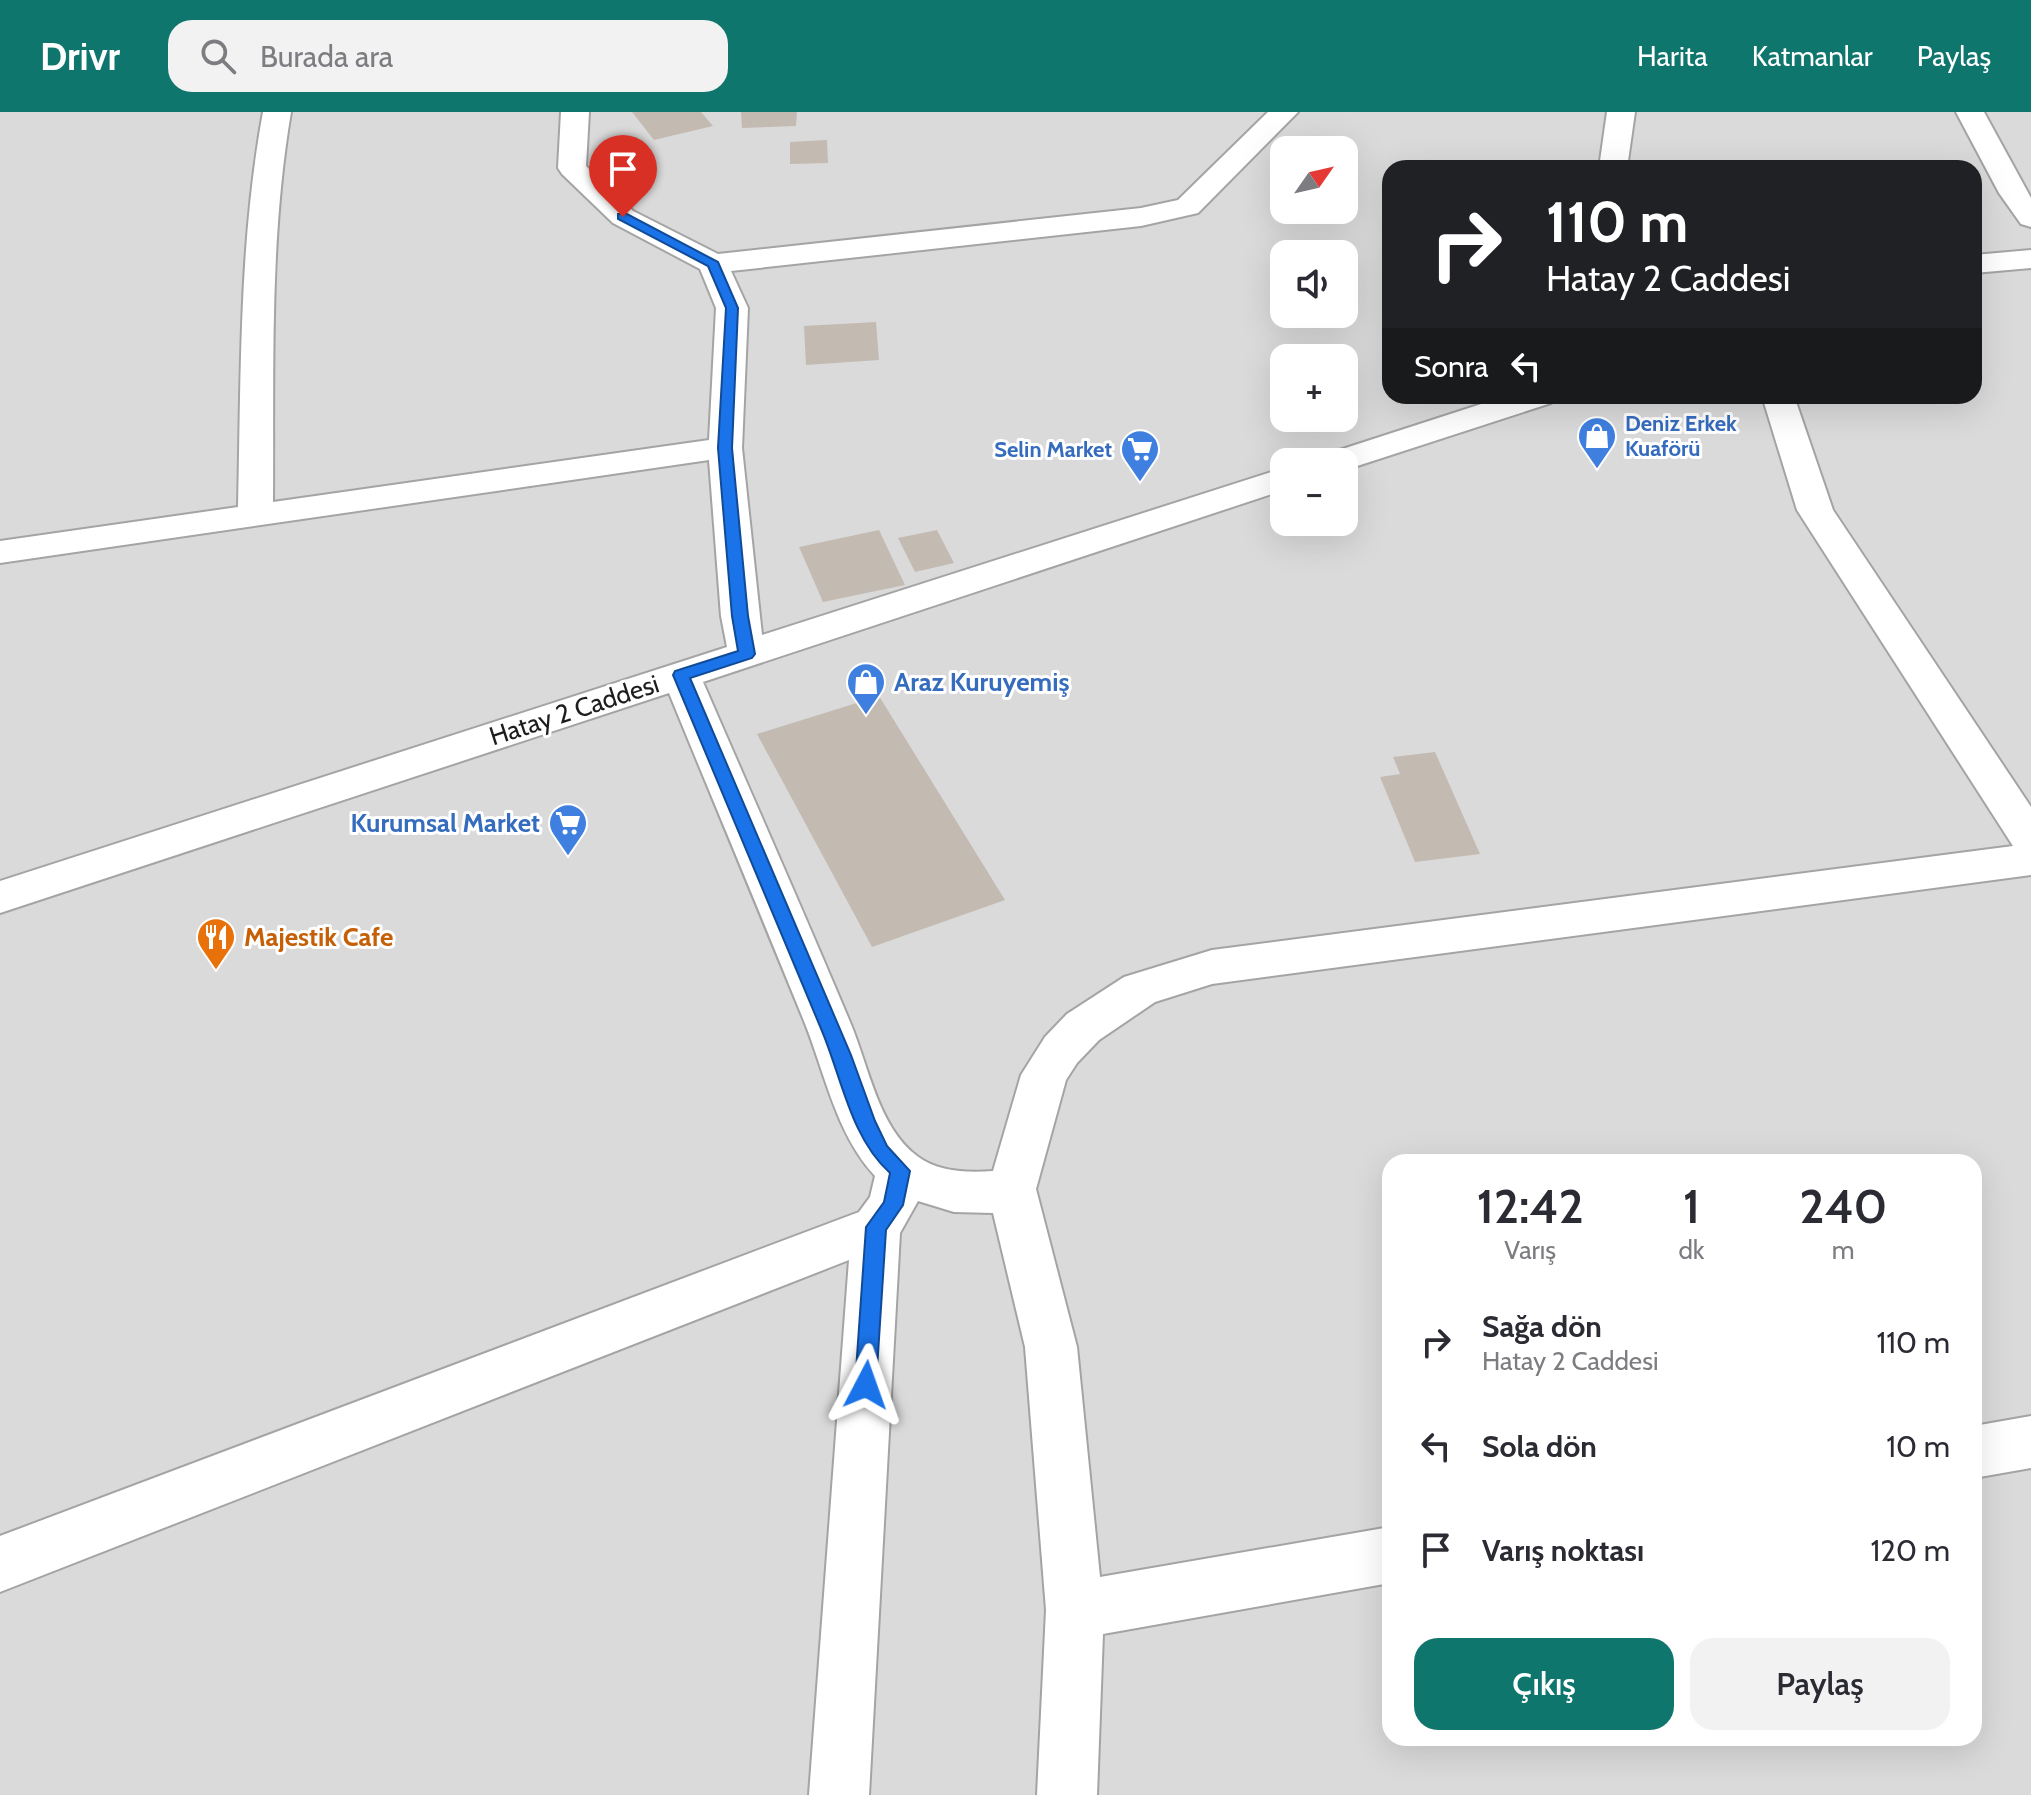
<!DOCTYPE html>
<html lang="tr">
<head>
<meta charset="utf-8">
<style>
  :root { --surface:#fff; --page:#f2f2f3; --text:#2b2b33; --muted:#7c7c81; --accent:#0f766e }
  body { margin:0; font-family:Cabin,sans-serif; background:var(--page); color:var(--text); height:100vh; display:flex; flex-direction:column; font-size:30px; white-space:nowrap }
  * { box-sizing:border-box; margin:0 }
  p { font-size:26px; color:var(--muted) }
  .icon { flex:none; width:44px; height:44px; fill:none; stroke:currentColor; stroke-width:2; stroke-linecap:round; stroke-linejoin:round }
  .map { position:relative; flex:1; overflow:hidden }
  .drawer { position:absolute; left:1382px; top:1042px; width:600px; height:592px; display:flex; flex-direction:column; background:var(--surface); border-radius:24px; box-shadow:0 8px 32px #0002 }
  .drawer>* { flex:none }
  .guide { position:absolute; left:1382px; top:48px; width:600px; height:244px; border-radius:24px; box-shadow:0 8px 32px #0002; background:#202124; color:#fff; overflow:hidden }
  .needle { width:52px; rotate:56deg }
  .buttons { position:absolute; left:1270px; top:24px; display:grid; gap:16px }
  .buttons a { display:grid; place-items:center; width:88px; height:88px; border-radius:16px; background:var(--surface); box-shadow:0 8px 32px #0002; font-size:40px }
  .pin { position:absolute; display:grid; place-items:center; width:68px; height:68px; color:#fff; margin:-82px -34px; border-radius:50% 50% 50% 0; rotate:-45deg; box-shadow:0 0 8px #0007 }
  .pin .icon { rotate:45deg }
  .me { position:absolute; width:88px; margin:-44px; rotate:4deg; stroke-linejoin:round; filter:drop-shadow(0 0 6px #0008) }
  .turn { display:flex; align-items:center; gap:28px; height:168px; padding:0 32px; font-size:36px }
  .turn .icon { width:104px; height:104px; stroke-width:2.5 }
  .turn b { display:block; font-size:56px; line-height:68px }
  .then { display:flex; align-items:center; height:76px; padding:0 32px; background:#0003; gap:16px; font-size:30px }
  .eta { display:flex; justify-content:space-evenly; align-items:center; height:136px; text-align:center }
  .eta b { font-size:48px; font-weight:600; line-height:56px }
  .action { display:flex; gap:16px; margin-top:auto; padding:16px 32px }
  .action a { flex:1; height:92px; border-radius:24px; background:var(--accent); color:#fff; font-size:32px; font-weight:600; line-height:92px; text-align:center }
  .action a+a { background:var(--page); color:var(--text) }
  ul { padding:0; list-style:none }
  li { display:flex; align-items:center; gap:24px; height:104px; padding:0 32px }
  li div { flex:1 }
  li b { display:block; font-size:30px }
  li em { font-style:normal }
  header { display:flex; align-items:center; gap:48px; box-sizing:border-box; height:112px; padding:0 40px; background:var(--accent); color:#fff }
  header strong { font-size:38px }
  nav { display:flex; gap:44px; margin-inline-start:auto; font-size:28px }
  .search { width:560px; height:72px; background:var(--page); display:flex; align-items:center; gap:20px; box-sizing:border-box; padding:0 28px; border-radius:24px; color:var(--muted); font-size:30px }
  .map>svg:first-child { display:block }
  .residential { fill:#dbdada; fill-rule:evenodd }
  .building { fill:#c3bab2 }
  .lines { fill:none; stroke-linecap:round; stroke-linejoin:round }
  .minor-casing { stroke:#a4a4a4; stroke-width:4 }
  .minor { fill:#fff; fill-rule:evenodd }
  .route { fill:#1a73e8; stroke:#114b97; stroke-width:2 }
  .labels { text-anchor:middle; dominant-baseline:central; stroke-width:6; stroke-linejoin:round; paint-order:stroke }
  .far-shop-label { font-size:22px; font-weight:bold; fill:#366cbe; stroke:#fff; text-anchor:start }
  .shop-label { font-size:26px; font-weight:bold; fill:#366cbe; stroke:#fff; text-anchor:start }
  .street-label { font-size:26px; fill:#1d1d1d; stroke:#fff }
  .food-label { font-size:26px; font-weight:bold; fill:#c56008; stroke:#fff; text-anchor:start }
</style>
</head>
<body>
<header>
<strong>Drivr</strong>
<div class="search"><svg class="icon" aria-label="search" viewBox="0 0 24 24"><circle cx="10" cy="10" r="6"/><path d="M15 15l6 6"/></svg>Burada ara</div>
<nav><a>Harita</a><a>Katmanlar</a><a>Paylaş</a></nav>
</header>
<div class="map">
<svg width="2031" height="1683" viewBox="0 0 2031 1683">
  <rect width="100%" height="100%" fill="#efeae2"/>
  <path class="residential" d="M0,0H2031V1683H0ZM1284,38H1344V98H1284ZM1390,56H1974V284H1390ZM1284,142H1344V202H1284ZM1284,246H1344V306H1284ZM1284,350H1344V410H1284ZM1390,1050H1974V1626H1390Z"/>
  <path class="building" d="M632,0H701L713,14L654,28Z
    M741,0H797L796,14L742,16Z
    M827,28L828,51L790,52V30Z
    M876,210L879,248L806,253L804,214Z
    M879,418L905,473L823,490L799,435Z
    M937,418L954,451L915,460L898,426Z
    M879,584L1005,788L872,835L757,622Z
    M1435,640L1480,742L1415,750L1380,665L1400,662L1393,645Z"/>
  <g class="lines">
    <g class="minor-casing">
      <path id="minor" d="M263,0H291C269,129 274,259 273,390L709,328L716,196L700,157L613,111L562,62L558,56L561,0H589L586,54L633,99L718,142L1141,96L1178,88L1268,0H1298L1198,101L1141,114L731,159L748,196L742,336L762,523L1284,356V378L703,570C752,683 802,796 850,910C868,952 878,1015 917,1044C938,1060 968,1061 993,1059L1021,963L1045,925L1067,902L1124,865L1212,838L2013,734L1797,398L1762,284H1794L1833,398L2031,695V763L1212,872L1155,890L1099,928L1077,951L1066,968L1036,1077L1077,1235L1100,1465L1390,1415V1471L1103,1522L1097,1683H1037L1046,1498L1025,1235L993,1101L954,1100L918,1089L900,1121L869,1683H809L849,1148L0,1480V1424L859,1100L870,1085L875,1064C836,1022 825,961 804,909C760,800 714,691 669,581L0,801V769L727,535L721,504L709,348L0,451V429L238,395C241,263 239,130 263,0Z
        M1607,0H1635L1627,56H1599Z
        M1956,0H1984L2031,86V115L2021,112L1999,81Z
        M2031,138V156L1974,161V143Z
        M1506,284H1555L1551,291L1348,357L1344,358V350H1319L1324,343Z
        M2031,1304V1356L1974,1366V1314Z"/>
    </g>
    <use href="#minor" class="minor"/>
  </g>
  <path class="route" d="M618,102H627L718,150L738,196L732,336L748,504L755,542L752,546L690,566L851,943L875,1009L887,1034L910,1059L903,1093L886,1118L876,1273L873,1280L866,1283L858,1280L855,1273L866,1115L884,1090L890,1061C851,1026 842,967 822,919C772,801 723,682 673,563L675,559L738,539L732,504L718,336L726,196L708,154L618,107Z"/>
  <defs>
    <g id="shop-pin" transform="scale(2)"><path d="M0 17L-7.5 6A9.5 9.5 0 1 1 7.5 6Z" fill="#3f7fe0" stroke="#fff"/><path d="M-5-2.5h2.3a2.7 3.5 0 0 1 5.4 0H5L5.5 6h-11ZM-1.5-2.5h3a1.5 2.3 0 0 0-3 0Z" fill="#fff"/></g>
    <g id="supermarket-pin" transform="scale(2)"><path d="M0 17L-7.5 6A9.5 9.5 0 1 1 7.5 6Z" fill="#3f7fe0" stroke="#fff"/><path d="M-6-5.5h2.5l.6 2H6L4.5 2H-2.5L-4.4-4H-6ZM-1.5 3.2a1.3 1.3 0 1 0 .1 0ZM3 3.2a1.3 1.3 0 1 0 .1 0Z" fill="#fff"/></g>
    <g id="restaurant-pin" transform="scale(2)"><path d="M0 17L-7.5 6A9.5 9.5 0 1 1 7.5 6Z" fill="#e8710a" stroke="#fff"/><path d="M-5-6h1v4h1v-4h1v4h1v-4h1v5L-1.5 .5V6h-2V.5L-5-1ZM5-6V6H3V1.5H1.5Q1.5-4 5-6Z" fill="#fff"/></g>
  </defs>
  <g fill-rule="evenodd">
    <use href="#shop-pin" x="1597" y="324"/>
    <use href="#supermarket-pin" x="1140" y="337"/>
    <use href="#shop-pin" x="866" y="570"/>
    <use href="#supermarket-pin" x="568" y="711"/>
    <use href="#restaurant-pin" x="216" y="825"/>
  </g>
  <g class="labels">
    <g class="far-shop-label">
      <text x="1625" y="311">Deniz Erkek<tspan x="1625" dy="25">Kuaförü</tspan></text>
      <text x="1112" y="337" text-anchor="end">Selin Market</text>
    </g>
    <g class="shop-label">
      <text x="894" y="570">Araz Kuruyemiş</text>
      <text x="540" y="711" text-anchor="end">Kurumsal Market</text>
    </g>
    <g class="street-label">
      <text transform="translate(574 598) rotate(-18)">Hatay 2 Caddesi</text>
    </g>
    <g class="food-label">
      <text x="244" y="825">Majestik Cafe</text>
    </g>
  </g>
</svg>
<div class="buttons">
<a><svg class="needle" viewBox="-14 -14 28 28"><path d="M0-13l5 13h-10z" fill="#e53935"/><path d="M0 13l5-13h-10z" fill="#7c7c81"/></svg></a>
<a><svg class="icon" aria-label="sound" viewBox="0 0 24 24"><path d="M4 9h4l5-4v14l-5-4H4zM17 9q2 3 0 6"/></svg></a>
<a>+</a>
<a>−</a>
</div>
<div class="pin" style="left:623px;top:105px;background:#d93025"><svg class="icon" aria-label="arrive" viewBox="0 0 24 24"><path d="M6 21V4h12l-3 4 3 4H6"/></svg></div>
<svg class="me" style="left:866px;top:1273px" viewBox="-20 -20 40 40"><path d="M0-17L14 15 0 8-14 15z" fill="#1a73e8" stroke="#fff" stroke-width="4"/></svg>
<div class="guide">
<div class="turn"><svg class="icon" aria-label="right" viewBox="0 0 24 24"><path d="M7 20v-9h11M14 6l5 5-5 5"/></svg><div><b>110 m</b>Hatay 2 Caddesi</div></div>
<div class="then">Sonra<svg class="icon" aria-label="left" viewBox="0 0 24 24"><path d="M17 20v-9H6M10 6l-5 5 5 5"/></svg></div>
</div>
<section class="drawer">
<div class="eta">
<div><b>12:42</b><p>Varış</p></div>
<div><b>1</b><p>dk</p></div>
<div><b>240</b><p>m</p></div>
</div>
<ul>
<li><svg class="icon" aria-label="right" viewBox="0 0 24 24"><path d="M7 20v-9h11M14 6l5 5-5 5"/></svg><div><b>Sağa dön</b><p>Hatay 2 Caddesi</p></div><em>110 m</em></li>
<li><svg class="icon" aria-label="left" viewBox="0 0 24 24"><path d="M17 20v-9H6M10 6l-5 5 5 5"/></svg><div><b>Sola dön</b></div><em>10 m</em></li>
<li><svg class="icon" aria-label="arrive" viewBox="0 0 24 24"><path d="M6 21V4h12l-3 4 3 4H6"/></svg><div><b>Varış noktası</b></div><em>120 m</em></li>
</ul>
<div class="action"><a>Çıkış</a><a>Paylaş</a></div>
</section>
</div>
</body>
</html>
